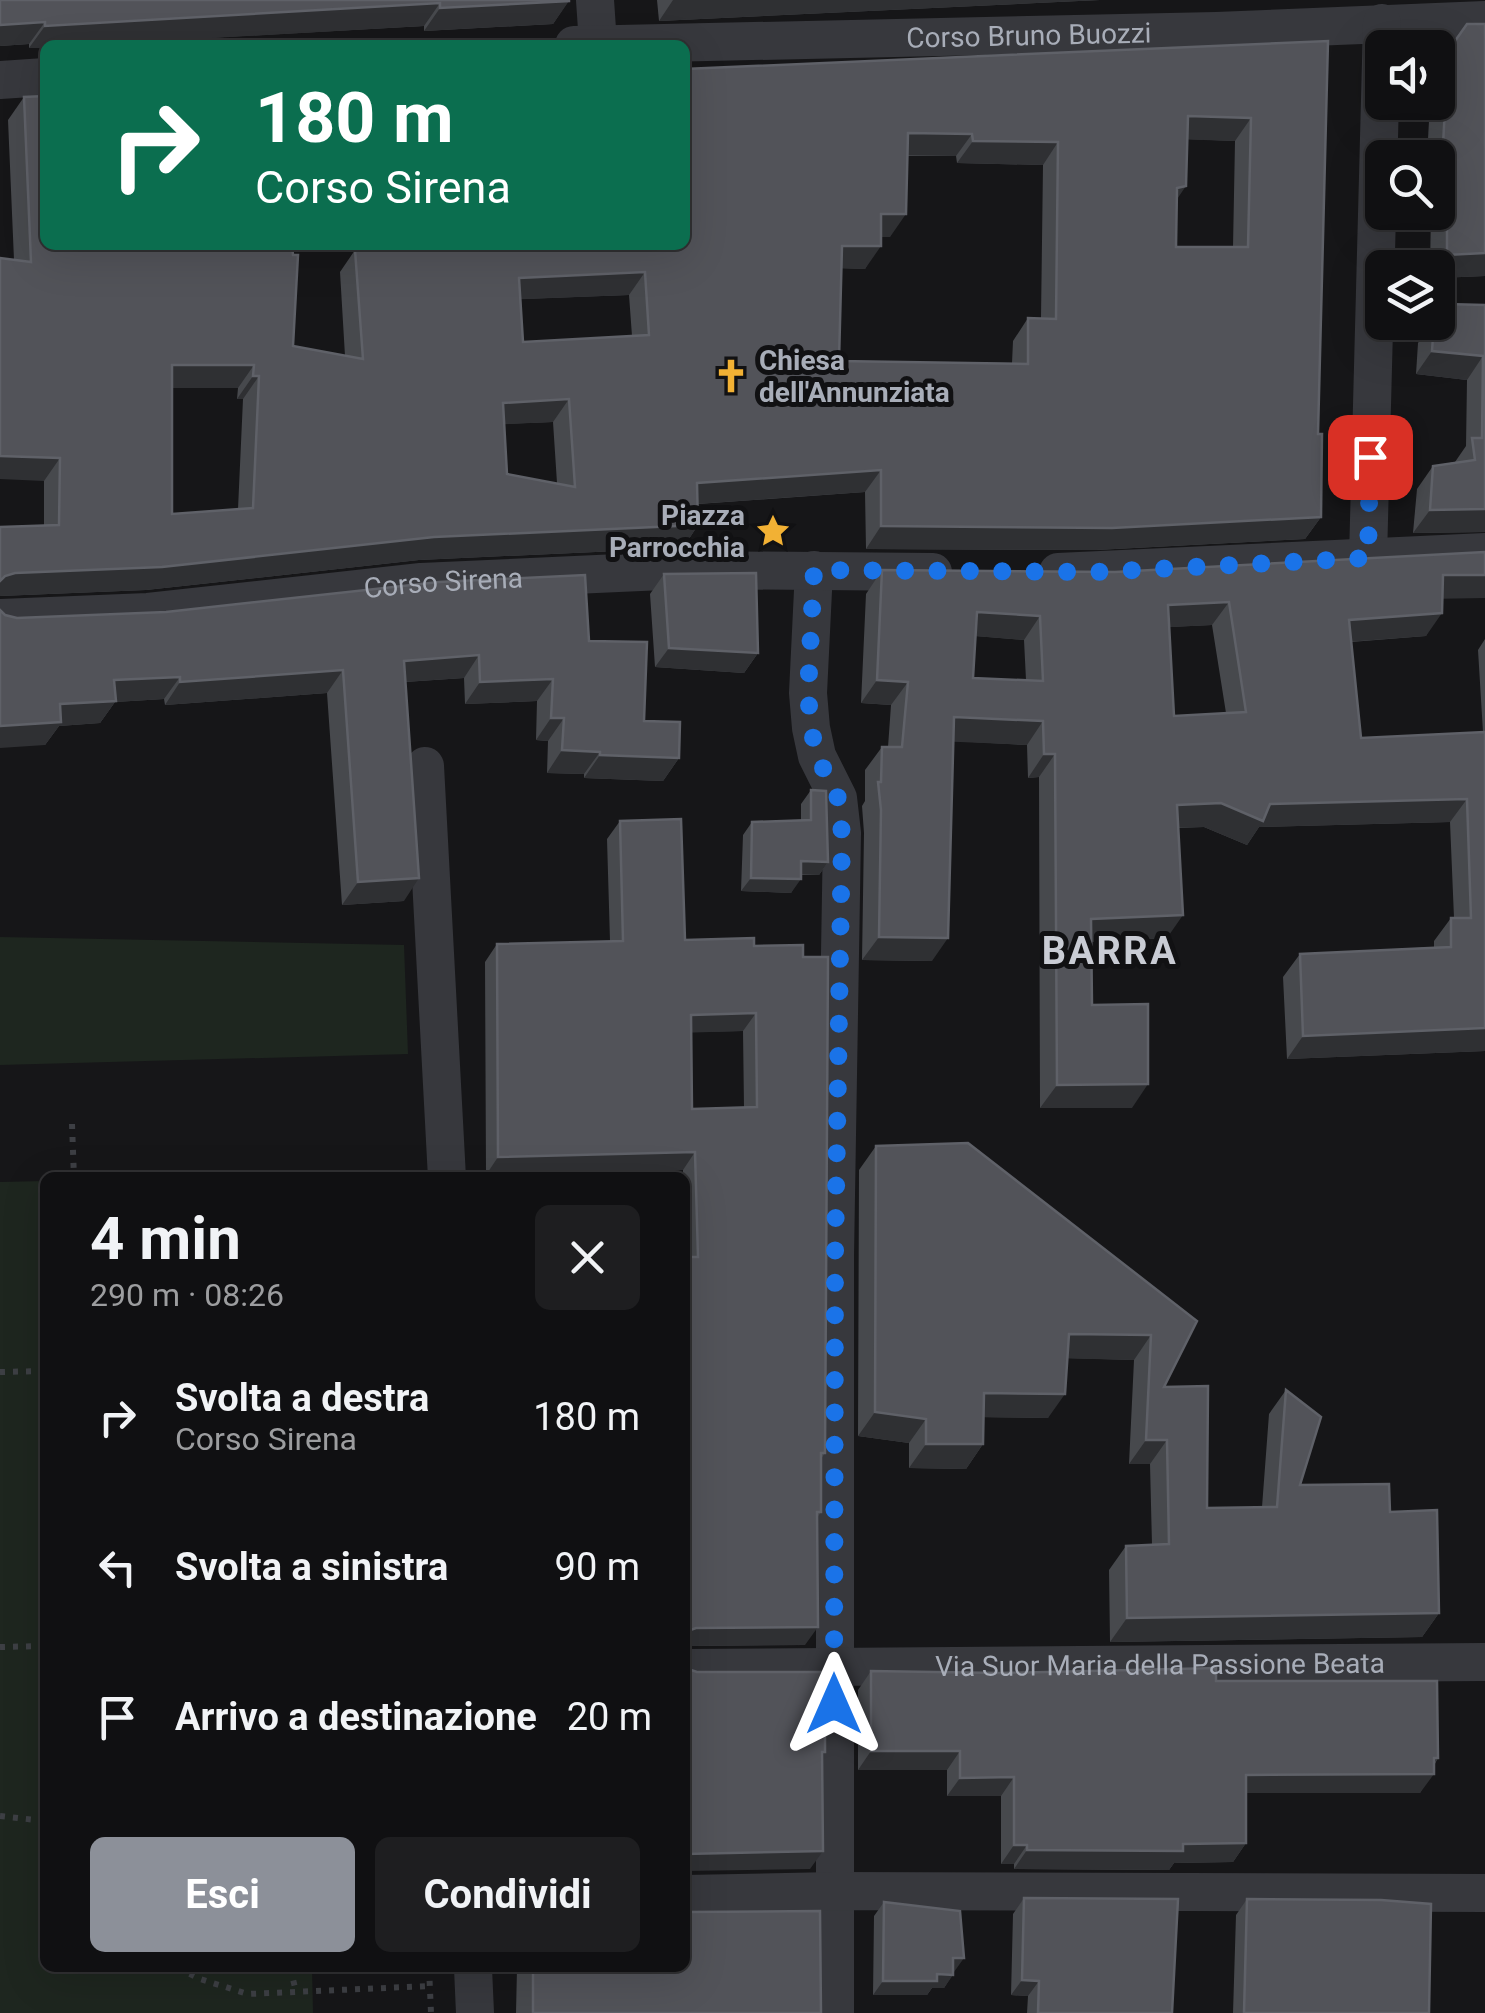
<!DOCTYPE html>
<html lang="it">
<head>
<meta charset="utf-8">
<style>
  :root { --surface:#101012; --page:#1e1e20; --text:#f1f3f6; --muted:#9c9d9f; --line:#303032; --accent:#8c9099 }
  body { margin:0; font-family:Roboto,sans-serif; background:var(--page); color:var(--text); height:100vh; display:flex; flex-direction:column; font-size:38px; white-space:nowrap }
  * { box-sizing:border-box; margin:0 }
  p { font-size:32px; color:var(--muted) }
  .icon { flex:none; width:55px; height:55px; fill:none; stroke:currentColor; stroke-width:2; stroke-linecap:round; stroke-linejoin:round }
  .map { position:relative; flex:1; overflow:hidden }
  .side { position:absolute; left:40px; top:1172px; width:650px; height:800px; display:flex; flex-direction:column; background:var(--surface); border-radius:15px; box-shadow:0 10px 40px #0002,0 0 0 2px var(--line) }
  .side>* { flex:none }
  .top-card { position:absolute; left:40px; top:40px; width:650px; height:210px; border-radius:15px; box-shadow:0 10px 40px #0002,0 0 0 2px var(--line); background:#0b6e4f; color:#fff; overflow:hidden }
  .controls { position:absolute; left:1365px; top:30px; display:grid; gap:20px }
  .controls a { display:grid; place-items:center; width:90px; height:90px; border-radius:15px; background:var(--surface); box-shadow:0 10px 40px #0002,0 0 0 2px var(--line); font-size:50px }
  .pin { position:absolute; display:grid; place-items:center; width:85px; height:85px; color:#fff; margin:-42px; border-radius:20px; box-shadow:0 5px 15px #0006 }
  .me { position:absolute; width:110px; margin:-55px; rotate:0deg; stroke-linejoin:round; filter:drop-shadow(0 0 8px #0008) }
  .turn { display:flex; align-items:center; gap:35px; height:210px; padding:0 50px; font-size:45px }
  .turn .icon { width:130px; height:130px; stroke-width:2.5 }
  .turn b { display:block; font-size:70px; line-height:85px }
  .round { display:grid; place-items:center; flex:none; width:105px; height:105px; border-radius:15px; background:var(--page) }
  .head { display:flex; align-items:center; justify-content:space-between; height:170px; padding:0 50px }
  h1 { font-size:60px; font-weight:700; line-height:75px }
  .button { display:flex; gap:20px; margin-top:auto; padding:20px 50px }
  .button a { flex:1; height:115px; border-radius:15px; background:var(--accent); color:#fff; font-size:40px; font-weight:700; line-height:115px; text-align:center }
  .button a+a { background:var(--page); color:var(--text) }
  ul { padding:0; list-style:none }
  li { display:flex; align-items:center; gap:30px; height:150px; padding:0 50px }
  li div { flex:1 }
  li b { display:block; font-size:38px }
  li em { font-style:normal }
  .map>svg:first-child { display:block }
  .park { fill:#1e261f }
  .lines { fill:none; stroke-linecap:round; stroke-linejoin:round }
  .path { stroke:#3d3f44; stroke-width:6; stroke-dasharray:5 8; stroke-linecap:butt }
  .street { stroke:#37383d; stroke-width:38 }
  .wall { fill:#47494d; fill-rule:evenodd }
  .shaded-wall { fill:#2f3033 }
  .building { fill:#525359; stroke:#5f6168; stroke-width:2.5; fill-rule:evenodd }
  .route { stroke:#1a73e8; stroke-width:18; stroke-dasharray:0 32.4 }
  .labels { text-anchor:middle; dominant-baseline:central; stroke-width:10; stroke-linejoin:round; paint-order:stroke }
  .street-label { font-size:28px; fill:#a8adb8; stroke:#111113 }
  .poi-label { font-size:28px; font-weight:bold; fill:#a8adb8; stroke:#111113; text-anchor:start }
  .district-label { font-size:38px; font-weight:bold; letter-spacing:2.5px; fill:#c9ccd4; stroke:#111113 }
</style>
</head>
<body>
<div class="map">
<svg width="1485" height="2013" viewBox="0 0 1485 2013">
  <rect width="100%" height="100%" fill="#161618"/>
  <path class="park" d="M0,937L404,945L408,1054L0,1065Z
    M413,1174V1178L221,1177Z
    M45,1181V1968H312L313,2013H0V1182Z"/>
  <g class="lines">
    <path class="path" d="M72,1124L74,1178
      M0,1372L45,1371
      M0,1647L45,1646
      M0,1816L45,1821
      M178,1968L200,1979L248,1994L430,1986
      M290,1968L296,1991
      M429,1968L431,2013"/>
    <g class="street">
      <path d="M595,0L598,44"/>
      <path id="s1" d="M574,45L1216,31L1485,20"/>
      <path d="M0,80L45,77"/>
      <path d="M1368,558L1382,23"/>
      <path d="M814,570L808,693L811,728L817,756L838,798L842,833L835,1256V2013"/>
      <path d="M1058,572L1485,552"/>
      <path id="s2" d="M0,618L148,612L421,582L685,570L933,572"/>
      <path d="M425,766L447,1178"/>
      <path id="s3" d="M685,1668L1485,1662"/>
      <path d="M685,1894L834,1891L1485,1893"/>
      <path d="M473,1968L475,2013"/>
    </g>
  </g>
  <path class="wall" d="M0,0H569L553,24L424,31V26L29,48V44L0,46Z
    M657,0H1100L659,21Z
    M1467,24L1485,276L1438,278V268H1430L1431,212H1438V158H1427L1430,102H1438V66Z
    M1328,41L1318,434L1321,517L1305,539L1096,550L866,549L865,492L698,504V525L683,548L419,560L146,590L0,596V527L44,526V481L14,260L8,120L24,97L293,346L345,356L340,272L355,250H359V245H685V69ZM1187,139L1235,141L1233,247H1176L1177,200ZM907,156H956L957,163L1043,165L1041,318H1028L1013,341L1012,363L839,361L841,268L865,269L881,237H890ZM629,295L632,336L523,342L521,299ZM172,388H238L237,399H243L238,509L172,514ZM553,422L557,483L507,474L504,424Z
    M1446,304L1485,305V532L1413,533L1417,489L1433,466L1455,462L1466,446L1467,380L1416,374L1418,343L1432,322H1438V317Z
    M882,570L1443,599L1426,636L1351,642L1361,738L1483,732L1478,650L1485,639V1051L1287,1059L1283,977L1300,954L1434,947V941L1451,918H1454L1450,822L1259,827L1247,845L1204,827L1178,828L1167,938L1091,942L1092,1005L1132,1108H1040L1039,777L1028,778L1027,745L953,741L932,961L862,960L864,833L862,806L865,801V770L882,747H888L891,705L861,703L866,594ZM1212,625L1226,713L1174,716L1169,627ZM976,636L1024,640L1026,680L973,678Z
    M664,574L758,653L744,673L655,667L650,594Z
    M5,615L17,618L589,641L644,721L679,758L663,781L584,778V774L547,773L548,741L536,740L537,701L465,704L464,678L405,682L404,901L342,905L327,693L165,705L164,699L115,702L100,723L59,726L45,745Z
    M811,790L828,862L819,875H801L791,893L741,891L743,835L752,822L801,820V804Z
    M620,821L685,940L754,946L825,1453L821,1459V1512L817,1518L805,1645L685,1646V1178H683V1170L486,1175L485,962L497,944L610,941L607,839ZM743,1031L744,1108L692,1109L691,1032Z
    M876,1146L1197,1321L1164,1387L1207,1508L1262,1507L1269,1414L1286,1390L1300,1485L1390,1512L1439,1613L1422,1637L1110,1642L1109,1570L1126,1546L1152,1545L1150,1464H1129L1134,1360L1067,1358L1048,1418L984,1417L983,1444L966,1469L909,1468V1443L858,1436L859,1170Z
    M871,1671L1216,1681L1438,1758L1420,1793H1246V1843L1233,1862L1174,1863L1169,1870L1014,1869V1864H1001V1796H947V1770H858V1690Z
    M1024,1898L1172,2013H1027L1028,1996L1011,1995L1013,1914Z
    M1247,1899L1429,2013H1233L1236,1915Z
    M884,1902L954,1972L944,1988H932L927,1995H873L874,1916Z
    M517,1968H685L821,2013H516Z"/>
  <path class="shaded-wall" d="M673,0H1100L659,21Z
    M569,1L553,24L424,31L440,8Z
    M440,3L424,26L91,45H45V48H29L45,26Z
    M45,22L29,44L0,46V25Z
    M1188,116L1251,118L1235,141L1172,139Z
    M908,133L972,134L956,156L892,155Z
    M973,141L1058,142L1043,165L957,163Z
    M1447,182L1438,196V188L1441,183Z
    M1186,186L1171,208L1177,188Z
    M881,214H906L890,237H866Z
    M842,246H881L865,269L826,268Z
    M1485,253V276L1438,278V268L1447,255Z
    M645,272L629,295L504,300L519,278Z
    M1432,351L1483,356L1467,380L1416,374Z
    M172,365H254L238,388H156Z
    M253,376H259L243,399H237Z
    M569,399L553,422L487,425L503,403Z
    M0,456L60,458L44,481L0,479Z
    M881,470L865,492L681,505L697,483Z
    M1485,509V532L1413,533L1430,510Z
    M1321,517L1305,539L1096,550L866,549L881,526Z
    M698,525L683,548L419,560L146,590L0,596V581L5,576L15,573L434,537Z
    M1443,575H1485V598L1427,599Z
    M1229,602L1212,625L1152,628L1168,605Z
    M977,612L1040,616L1024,640L961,635Z
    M1442,613L1426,636L1333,643L1349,620Z
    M669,648L758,653L744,673L655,667Z
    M479,655L464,678L388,683L404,661Z
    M343,670L327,693L165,705L180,682Z
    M180,677L164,699L115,702L100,723L59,726L45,745L0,748V726L60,704L114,680Z
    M553,679L537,701L465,704L480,682Z
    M877,680L908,682L891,705L861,703Z
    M954,717L1043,721L1027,745L937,741Z
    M551,718H564L548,741L536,740Z
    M562,750L600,752L584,774L547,773Z
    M1044,754H1055L1039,777L1028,778Z
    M600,755L679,758L663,781L584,778Z
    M1467,799L1450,822L1259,827L1247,845L1204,827L1161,828L1177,805Z
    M801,861L828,862L819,875L792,874Z
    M419,878L404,901L342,905L358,882Z
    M751,878L801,879L791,893L741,891Z
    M1183,915L1167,938L1075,943L1091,919Z
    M879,937L948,938L932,961L862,960Z
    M756,1013L743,1031L678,1033L691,1015Z
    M1485,1028V1051L1287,1059L1303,1036Z
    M1148,1084L1132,1108H1040L1057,1085Z
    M695,1152L683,1170L486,1175L498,1157Z
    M1069,1334L1151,1335L1134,1360L1052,1358Z
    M984,1393L1065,1394L1048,1418L967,1417Z
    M875,1412L926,1419L909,1443L858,1436Z
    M1146,1440H1167L1150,1464H1129Z
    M926,1444H983L966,1469L909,1468Z
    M1439,1613L1422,1637L1110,1642L1127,1618Z
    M818,1627L805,1645L685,1646V1632L696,1628Z
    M871,1751H960L947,1770H858Z
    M1438,1758L1426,1774H1434L1420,1793H1233L1246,1775Z
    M1014,1777L1001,1796H947L960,1778Z
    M1246,1843L1233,1862L1174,1863L1169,1870L1014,1869L1027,1850L1183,1844Z
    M1014,1845H1027L1014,1864H1001Z
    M823,1851L810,1869L685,1871V1854Z
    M953,1958H964L954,1972L943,1971Z
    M937,1974L953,1975L944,1988H932L927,1995H873L883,1981Z
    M1022,1980L1039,1981L1028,1996L1011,1995Z"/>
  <path class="building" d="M0,0H569V1L440,8V3L45,26V22L0,25Z
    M1467,24H1485V253L1447,255V182L1441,183L1448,51Z
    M1328,41L1318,434H1322L1321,517L1112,528L881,526V470L697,483L698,525L434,537L162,567L15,573L5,576L0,581V527L59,525L60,458L0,456V258L31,262L24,97L45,96V245H292L293,255H298L293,346L363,359L355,250L377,248L376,245H685V69ZM1188,116L1251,118L1248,247H1176L1177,188L1186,186ZM908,133L972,134L973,141L1058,142L1056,319L1028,318V364L839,361L842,246H881V214H906ZM645,272L649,335L523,342L519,278ZM172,365H254L253,376H259L253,508L172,514ZM569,399L575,487L507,474L503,403Z
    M1446,304L1485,305V509L1430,510L1433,466L1475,460L1472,438H1482L1483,356L1432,351L1434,322H1438V320H1446Z
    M1485,552V575H1443L1442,613L1349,620L1361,738L1485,732V1028L1303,1036L1300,954L1451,947V918H1471L1467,799L1270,804L1263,821L1221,803L1177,805L1183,915L1091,919L1092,1005L1148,1004V1084L1057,1085L1055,754H1044L1043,721L954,717L948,938L879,937L881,810L878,782H881L882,747H902L908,682L877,680L882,570L1115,572ZM1229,602L1246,712L1174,716L1168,605ZM977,612L1040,616L1043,681L973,678Z
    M756,573L758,653L669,648L664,574Z
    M585,575L589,641L647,642L644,721L680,722L679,758L600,755V752L562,750L564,718H551L553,679L480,682L479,655L404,661L419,878L358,882L343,670L180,682V677L114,680L116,701L60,704L61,722L0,726V610L5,615L17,618L166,612L439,582Z
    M811,790L826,791L828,862L801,861V879L751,878L752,822L811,820Z
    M681,819L685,940L754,938V946L803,945V957H828L825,1453H821V1512H817L818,1627L696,1628L685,1632V1257H698L695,1152L498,1157L497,944L623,941L620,821ZM756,1013L757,1107L692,1109L691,1015Z
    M968,1143L1197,1321L1164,1387L1208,1386L1207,1508L1277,1507L1286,1390L1321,1417L1300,1485L1389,1484L1390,1512L1437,1510L1439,1613L1127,1618L1126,1546L1169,1544L1167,1440H1146L1151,1335L1069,1334L1065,1394L984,1393L983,1444H926V1419L875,1412L876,1146Z
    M685,1668L697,1672H825V1752H822L823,1851L685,1854Z
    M1216,1668V1681H1437L1438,1758H1434V1774L1246,1775V1843L1183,1844V1851L1027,1850V1845H1014V1777L960,1778V1751H871V1671L1000,1673Z
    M1024,1898L1178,1899L1172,2013H1038L1039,1981L1022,1980Z
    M1247,1899L1381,1900L1431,1904L1429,2013H1244Z
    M884,1902L960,1911L964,1958H953V1975L937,1974V1981H883Z
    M820,1911L821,2013H533V1968H685V1912Z"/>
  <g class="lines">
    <path class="route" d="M834,1704L835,1256L842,834L838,798L817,756L811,728L808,693L814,570L1097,572L1368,558L1370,457"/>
  </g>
  <defs>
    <g id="church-bare" transform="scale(2.7)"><path d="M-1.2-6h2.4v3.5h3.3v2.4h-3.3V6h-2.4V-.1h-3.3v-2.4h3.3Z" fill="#f2b134" stroke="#111113" stroke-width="2.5" paint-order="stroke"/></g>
    <g id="sight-bare" transform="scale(2.7)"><path d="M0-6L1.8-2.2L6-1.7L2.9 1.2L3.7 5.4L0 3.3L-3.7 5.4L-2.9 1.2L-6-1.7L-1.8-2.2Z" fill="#f2b134" stroke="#111113" stroke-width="2.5" paint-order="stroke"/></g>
  </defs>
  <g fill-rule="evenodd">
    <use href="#church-bare" x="731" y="376"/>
    <use href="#sight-bare" x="773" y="531"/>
  </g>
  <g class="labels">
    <g class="street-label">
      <text stroke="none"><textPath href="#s1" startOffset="455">Corso Bruno Buozzi</textPath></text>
      <text stroke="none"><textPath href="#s2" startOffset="445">Corso Sirena</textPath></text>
      <text stroke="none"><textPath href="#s3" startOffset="475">Via Suor Maria della Passione Beata</textPath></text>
    </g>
    <g class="poi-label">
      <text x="759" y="360">Chiesa<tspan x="759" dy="32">dell'Annunziata</tspan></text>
      <text x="745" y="515" text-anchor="end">Piazza<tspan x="745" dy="32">Parrocchia</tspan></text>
    </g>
    <g class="district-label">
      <text x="1110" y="951">BARRA</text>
    </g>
  </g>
</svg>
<div class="controls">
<a><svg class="icon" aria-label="sound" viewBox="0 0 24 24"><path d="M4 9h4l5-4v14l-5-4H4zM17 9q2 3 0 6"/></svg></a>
<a><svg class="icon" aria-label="search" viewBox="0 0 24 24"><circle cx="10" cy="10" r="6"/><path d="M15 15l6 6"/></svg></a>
<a><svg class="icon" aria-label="layers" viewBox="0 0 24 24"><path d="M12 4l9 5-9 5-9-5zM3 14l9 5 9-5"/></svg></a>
</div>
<div class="pin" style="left:1370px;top:457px;background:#d93025"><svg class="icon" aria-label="arrive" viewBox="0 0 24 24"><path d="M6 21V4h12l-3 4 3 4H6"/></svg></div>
<svg class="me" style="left:834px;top:1704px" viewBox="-20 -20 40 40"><path d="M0-17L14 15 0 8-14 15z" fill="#1a73e8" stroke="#fff" stroke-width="4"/></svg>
<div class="top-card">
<div class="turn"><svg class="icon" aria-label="right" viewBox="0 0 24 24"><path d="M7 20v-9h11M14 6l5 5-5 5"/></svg><div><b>180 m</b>Corso Sirena</div></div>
</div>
<section class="side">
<div class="head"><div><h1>4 min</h1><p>290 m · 08:26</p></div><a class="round"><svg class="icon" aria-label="close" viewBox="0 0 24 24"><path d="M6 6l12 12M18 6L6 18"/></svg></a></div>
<ul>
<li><svg class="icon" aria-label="right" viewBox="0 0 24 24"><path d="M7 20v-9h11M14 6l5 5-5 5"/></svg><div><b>Svolta a destra</b><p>Corso Sirena</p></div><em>180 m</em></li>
<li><svg class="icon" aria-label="left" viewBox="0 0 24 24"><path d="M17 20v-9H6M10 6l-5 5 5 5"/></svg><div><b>Svolta a sinistra</b></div><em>90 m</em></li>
<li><svg class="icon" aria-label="arrive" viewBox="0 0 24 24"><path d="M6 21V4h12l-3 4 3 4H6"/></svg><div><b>Arrivo a destinazione</b></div><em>20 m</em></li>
</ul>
<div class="button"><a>Esci</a><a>Condividi</a></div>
</section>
</div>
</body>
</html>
